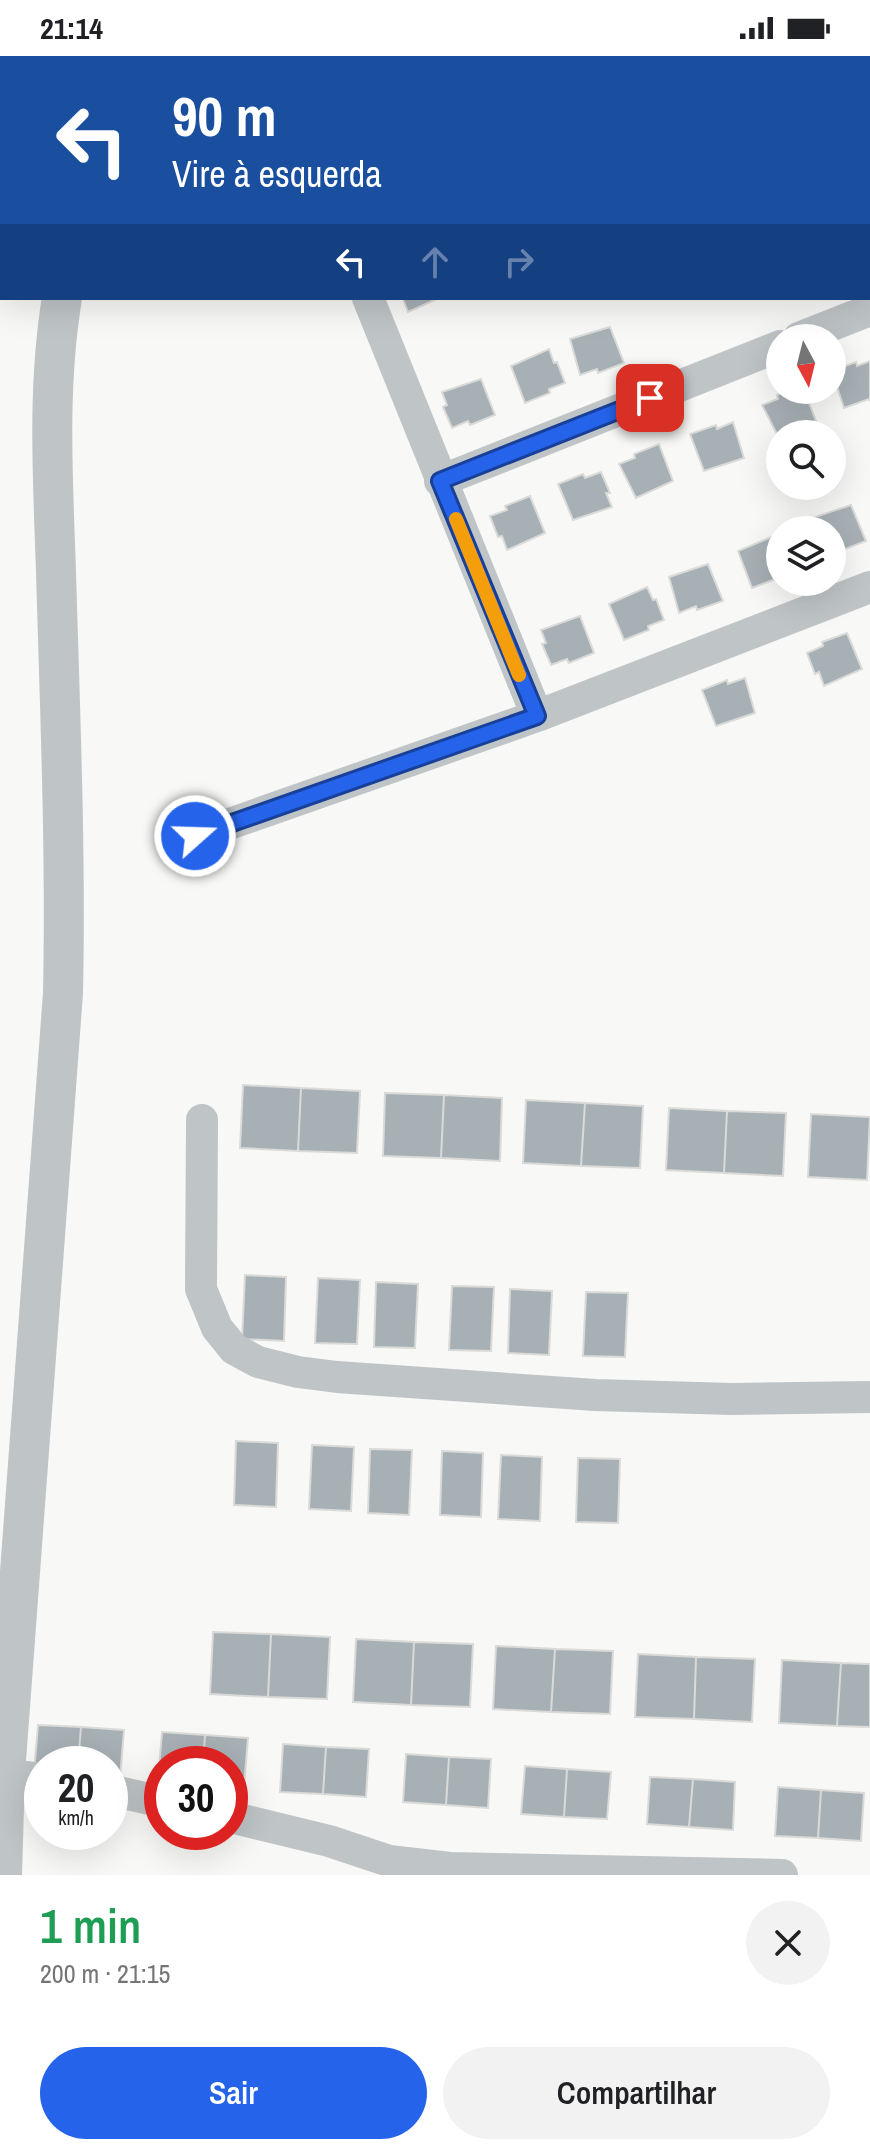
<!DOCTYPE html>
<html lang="pt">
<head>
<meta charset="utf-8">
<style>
  :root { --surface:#fff; --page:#f2f2f2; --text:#202124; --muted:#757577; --accent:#2563eb }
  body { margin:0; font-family:"Archivo Narrow",sans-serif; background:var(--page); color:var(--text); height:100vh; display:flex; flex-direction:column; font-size:30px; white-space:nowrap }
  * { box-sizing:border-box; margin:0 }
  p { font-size:26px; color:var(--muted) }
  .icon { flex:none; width:44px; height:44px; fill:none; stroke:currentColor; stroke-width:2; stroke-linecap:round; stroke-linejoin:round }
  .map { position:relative; height:1819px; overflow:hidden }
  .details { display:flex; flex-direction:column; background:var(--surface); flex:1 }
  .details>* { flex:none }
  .hud { position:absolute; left:0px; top:0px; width:870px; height:244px; box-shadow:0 8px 32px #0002; background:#1a4fa0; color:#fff; overflow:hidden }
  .needle { width:52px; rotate:173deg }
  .fabs { position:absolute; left:766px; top:268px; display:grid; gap:16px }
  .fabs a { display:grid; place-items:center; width:80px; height:80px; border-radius:50%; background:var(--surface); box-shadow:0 8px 32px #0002; font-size:40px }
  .speed { position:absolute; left:24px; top:1690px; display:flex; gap:16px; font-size:40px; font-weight:700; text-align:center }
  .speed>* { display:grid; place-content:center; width:104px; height:104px; border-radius:50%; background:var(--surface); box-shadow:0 8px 32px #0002; line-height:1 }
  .speed small { font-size:20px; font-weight:400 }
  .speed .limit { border:12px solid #d22; background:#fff; color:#111 }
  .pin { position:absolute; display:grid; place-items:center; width:68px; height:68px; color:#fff; margin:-34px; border-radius:16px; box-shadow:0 4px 12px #0006 }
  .me { position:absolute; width:88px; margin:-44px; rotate:70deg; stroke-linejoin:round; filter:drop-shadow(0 0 6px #0008) }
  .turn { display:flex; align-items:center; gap:28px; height:168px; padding:0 40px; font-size:36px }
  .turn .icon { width:104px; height:104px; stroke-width:2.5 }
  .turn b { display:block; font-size:56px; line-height:68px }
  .lanes { display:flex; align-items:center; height:76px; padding:0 40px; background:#0003; justify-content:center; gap:40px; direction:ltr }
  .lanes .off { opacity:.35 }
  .round { display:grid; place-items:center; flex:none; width:84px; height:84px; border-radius:42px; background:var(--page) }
  .summary { display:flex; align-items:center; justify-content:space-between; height:136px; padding:0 40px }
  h1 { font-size:48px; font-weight:600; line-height:60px; color:#1e9e55 }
  .button { display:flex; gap:16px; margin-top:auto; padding:16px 40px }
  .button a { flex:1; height:92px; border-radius:48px; background:var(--accent); color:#fff; font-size:32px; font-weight:600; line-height:92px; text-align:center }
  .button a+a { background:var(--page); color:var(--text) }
  .status { display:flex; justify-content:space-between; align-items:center; height:56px; padding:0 40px; background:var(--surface); direction:ltr }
  .status svg { height:22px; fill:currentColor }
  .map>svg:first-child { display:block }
  .building { fill:#a7b0b5; stroke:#dadad8; stroke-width:2 }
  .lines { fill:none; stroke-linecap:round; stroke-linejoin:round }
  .minor { stroke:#bfc4c7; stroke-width:32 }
  .tertiary { stroke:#bfc4c7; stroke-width:40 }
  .route-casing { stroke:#184099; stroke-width:20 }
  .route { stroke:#2563eb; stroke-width:14 }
  .slow { stroke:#f59e0b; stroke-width:14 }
</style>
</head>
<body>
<div class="status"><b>21:14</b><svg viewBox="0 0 49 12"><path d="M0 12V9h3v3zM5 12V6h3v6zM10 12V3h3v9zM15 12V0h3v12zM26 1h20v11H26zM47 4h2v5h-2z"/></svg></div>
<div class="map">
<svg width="870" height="1819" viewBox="0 0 870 1819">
  <rect width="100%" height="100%" fill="#f8f8f6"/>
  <path class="building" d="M399,242H439L408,256L403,243Z
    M610,271L624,307L598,317L597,313L580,319L570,283Z
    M549,293L554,307L557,306L565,327L549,333L550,337L525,347L511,310Z
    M870,305V345L869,343L844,352L832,315L856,306L857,310Z
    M481,323L495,359L470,369L468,365L452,372L443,351L447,349L442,336Z
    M789,334H804L816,365L789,378H780L779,382L762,349L778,343L777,339Z
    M733,366L744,402L704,415L690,378L716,369L717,373Z
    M659,388L673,425L636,442L619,408L635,402L634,398Z
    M601,416L610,437H606L612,451L573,464L558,428L583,418L585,422Z
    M530,440L545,477L507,494L502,480L498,481L490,460L507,454L505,450Z
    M851,449L866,485L840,495L839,491L832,494V474H817L812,462Z
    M776,479L780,489L778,522L752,532L738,495Z
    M708,508L723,545L697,554L696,550L679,557L669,521Z
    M647,531L653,544L656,543L664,564L648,570L649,574L624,584L609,548Z
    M580,560L594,597L569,607L567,603L551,609L542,588L546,587L541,574Z
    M847,577L862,613L824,630L819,616L815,618L807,597L823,590L822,586Z
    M745,622L755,657L716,670L702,634L727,624L728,628Z
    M243,1029L301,1032L298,1095L240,1092Z
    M301,1032L360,1035L357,1097L298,1095Z
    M385,1037L444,1039L441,1102L383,1100Z
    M444,1039L502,1042L500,1105L441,1102Z
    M526,1044L585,1047L581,1110L523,1107Z
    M585,1047L643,1050L640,1112L581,1110Z
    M669,1052L727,1055L724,1117L666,1114Z
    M727,1055L786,1057L783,1120L724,1117Z
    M811,1058L870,1061L867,1124L808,1121Z
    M245,1219L286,1221L284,1285L242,1283Z
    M318,1222L360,1224L357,1288L315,1287Z
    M376,1226L418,1228L415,1292L374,1291Z
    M452,1230L494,1231L491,1295L449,1294Z
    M510,1233L552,1235L549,1299L508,1297Z
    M586,1236L628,1237L625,1301L583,1300Z
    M236,1385L278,1387L276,1451L234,1449Z
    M312,1389L354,1391L351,1455L309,1453Z
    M370,1393L412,1394L409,1459L368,1457Z
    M442,1395L483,1397L481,1461L440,1459Z
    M501,1399L542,1401L540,1465L498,1463Z
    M578,1402L620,1403L618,1467L576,1466Z
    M213,1576L271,1578L268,1641L210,1638Z
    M271,1578L330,1581L327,1643L268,1641Z
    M356,1583L414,1586L411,1649L353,1646Z
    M414,1586L473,1588L470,1651L411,1649Z
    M496,1590L555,1593L551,1656L493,1653Z
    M555,1593L613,1595L610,1658L551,1656Z
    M638,1598L696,1601L694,1663L635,1661Z
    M696,1601L755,1603L752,1666L694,1663Z
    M782,1604L841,1607L837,1670L779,1667Z
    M841,1607L870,1608V1671L837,1670Z
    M38,1669L81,1671L78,1708H42L34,1716Z
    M81,1671L124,1674L120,1722L110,1721V1708H78Z
    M162,1676L205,1679L203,1708H162V1724H158Z
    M205,1679L248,1682L244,1730L230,1729V1708H203Z
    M283,1688L326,1691L323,1738L280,1736Z
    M326,1691L369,1693L366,1741L323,1738Z
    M406,1698L449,1701L446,1749L403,1746Z
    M449,1701L491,1703L488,1752L446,1749Z
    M525,1710L567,1713L564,1761L521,1758Z
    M567,1713L611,1716L607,1763L564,1761Z
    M650,1721L693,1723L689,1771L647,1768Z
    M693,1723L735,1726L733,1774L689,1771Z
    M778,1731L821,1734L818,1782L775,1780Z
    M821,1734L864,1737L861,1785L818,1782Z"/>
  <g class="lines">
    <path class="minor" d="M270,0V2
      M739,2L744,0
      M368,242L537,660
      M799,282L870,254
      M440,425L780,290
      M195,780L537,660L870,531
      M202,1064L201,1233L217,1272L234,1293L258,1306L298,1316L337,1321L595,1339L732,1343L870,1341
      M5,1718L42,1723
      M110,1734L162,1746
      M230,1761L329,1785L389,1805L450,1812L782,1819"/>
    <path class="tertiary" d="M101,2L102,0
      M2,1819L5,1718L63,937C66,796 60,656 56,516C53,425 47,332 62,242"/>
  </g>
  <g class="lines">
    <g class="route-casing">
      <path id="route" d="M195,780L537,660L440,425L650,342"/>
    </g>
    <use href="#route" class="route"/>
    <path class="slow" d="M456,463L519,619"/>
  </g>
</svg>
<div class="fabs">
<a><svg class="needle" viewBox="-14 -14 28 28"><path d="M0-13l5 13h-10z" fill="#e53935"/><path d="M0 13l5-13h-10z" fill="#757577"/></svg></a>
<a><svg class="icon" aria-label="search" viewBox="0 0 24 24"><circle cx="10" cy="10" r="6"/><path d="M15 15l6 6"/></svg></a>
<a><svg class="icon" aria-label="layers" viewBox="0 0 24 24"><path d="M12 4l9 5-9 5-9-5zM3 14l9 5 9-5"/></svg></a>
</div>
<div class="speed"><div>20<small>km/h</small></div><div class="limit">30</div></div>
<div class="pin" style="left:650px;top:342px;background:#d93025"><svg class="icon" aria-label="arrive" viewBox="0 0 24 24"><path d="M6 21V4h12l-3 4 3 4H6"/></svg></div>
<svg class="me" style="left:195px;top:780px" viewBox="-20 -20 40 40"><circle r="17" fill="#2563eb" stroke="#fff" stroke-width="3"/><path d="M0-11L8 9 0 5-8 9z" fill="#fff"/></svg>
<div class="hud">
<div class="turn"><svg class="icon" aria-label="left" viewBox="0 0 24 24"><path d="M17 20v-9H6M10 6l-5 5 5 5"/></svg><div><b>90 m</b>Vire à esquerda</div></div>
<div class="lanes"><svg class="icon" aria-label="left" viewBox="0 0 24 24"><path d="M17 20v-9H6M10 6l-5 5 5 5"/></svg><svg class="icon off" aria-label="ahead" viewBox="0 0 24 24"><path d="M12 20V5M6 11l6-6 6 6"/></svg><svg class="icon off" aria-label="right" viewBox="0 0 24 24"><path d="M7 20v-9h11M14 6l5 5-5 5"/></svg></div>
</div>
</div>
<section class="details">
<div class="summary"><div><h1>1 min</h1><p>200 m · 21:15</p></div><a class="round"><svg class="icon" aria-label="close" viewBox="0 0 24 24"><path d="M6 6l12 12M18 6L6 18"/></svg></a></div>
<div class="button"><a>Sair</a><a>Compartilhar</a></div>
</section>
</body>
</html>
